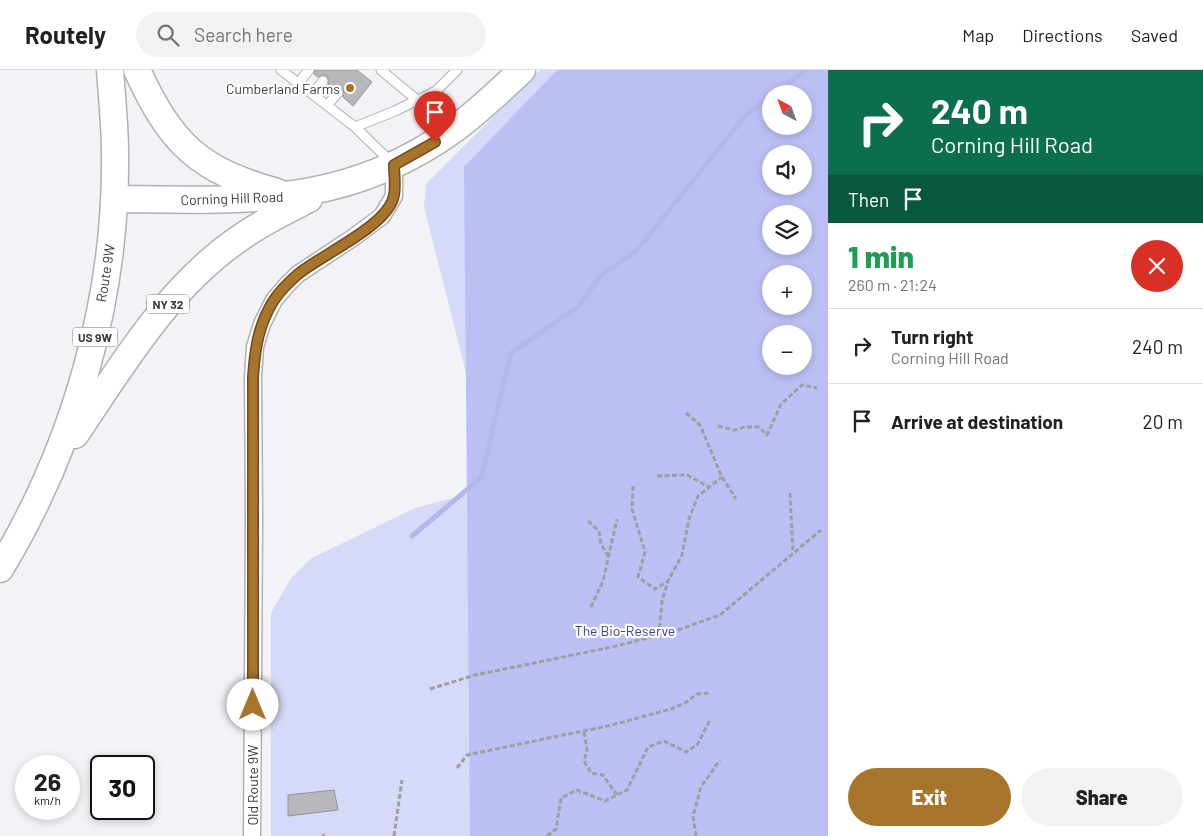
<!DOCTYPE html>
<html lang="en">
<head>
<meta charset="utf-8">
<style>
  :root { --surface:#fff; --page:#f2f2f2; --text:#202124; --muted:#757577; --line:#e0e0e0; --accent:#a7742b }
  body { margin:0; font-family:Barlow,sans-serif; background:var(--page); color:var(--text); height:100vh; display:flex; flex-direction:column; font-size:19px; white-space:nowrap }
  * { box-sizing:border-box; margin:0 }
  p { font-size:16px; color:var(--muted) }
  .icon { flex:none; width:28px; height:28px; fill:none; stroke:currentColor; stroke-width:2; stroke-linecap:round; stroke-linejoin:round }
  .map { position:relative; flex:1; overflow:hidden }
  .sheet { display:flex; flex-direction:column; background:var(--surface); width:375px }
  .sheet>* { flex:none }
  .banner { background:#0b6e4f; color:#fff; overflow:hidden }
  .needle { width:32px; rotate:319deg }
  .fabs { position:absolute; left:762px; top:15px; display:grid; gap:10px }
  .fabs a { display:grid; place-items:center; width:50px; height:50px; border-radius:50%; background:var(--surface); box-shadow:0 2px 8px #0003; font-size:25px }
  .speed { position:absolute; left:15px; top:685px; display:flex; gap:10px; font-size:25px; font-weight:700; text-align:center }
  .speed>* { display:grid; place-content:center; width:65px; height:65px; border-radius:50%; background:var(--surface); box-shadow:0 2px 8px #0003; line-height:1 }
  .speed small { font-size:12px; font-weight:400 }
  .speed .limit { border:2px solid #111; border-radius:8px; background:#fff; color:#111 }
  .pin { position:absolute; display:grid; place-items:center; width:42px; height:42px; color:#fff; margin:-51px -21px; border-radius:50% 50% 50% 0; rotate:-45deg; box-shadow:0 0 5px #0007 }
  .pin .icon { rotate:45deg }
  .me { position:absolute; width:55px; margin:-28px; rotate:0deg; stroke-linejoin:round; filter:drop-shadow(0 0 4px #0008) }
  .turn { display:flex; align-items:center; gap:18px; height:105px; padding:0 20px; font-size:22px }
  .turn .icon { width:65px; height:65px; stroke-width:2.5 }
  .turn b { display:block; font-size:35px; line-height:42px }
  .then { display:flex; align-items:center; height:48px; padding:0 20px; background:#0003; gap:10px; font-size:19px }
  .round { display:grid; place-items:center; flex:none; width:52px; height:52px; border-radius:26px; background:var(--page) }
  .headline { display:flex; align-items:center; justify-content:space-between; height:85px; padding:0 20px }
  h1 { font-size:30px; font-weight:800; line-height:38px; color:#1e9e55 }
  .cta { display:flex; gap:10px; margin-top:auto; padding:10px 20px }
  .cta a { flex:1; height:58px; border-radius:30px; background:var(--accent); color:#fff; font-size:20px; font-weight:800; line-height:58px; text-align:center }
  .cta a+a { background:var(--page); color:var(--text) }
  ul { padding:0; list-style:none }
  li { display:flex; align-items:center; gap:15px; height:75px; padding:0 20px; border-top:1px solid var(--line) }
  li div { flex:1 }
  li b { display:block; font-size:19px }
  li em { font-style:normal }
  header { display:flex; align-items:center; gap:30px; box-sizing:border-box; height:70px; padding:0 25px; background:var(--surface); border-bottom:1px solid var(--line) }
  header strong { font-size:24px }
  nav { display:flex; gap:28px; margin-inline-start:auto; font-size:18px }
  .search { width:350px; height:45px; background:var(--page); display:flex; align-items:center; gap:12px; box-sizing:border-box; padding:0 18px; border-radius:28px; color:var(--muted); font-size:19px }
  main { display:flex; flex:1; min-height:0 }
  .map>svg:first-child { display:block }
  .green { fill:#d7d9f8; fill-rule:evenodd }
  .forest { fill:#bcbff4; fill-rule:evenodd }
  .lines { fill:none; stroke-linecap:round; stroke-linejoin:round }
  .stream { stroke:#b4b7ec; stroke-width:5 }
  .building { fill:#b7b8bb; stroke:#949497 }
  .service-casing { stroke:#b1b1b4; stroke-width:11 }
  .minor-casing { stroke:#b1b1b4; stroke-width:19 }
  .primary-casing { stroke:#b1b1b4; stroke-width:29 }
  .path { stroke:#9e9ea1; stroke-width:3; stroke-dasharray:5 2.5; stroke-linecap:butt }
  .service { stroke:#fff; stroke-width:9 }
  .minor { stroke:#fff; stroke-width:16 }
  .primary { stroke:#fff; stroke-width:26 }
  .route-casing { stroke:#6d4b1c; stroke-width:12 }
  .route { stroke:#a7742b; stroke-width:9 }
  .poi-dot { fill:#a7742b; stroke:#fff; stroke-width:2 }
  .labels { text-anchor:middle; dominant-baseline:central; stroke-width:4.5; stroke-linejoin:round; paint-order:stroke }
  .shield { fill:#fff; stroke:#767677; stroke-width:1 }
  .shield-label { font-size:12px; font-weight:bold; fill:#3c3c3d }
  .poi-label { font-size:14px; fill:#3c3c3d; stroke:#fff; text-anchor:end }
  .street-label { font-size:14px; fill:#3c3c3d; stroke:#fff }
  .park-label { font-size:14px; fill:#444283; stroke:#fff }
</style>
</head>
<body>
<header>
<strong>Routely</strong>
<div class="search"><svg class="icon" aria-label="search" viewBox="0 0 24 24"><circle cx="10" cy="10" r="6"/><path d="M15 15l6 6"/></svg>Search here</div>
<nav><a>Map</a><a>Directions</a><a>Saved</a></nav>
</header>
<main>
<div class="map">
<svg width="828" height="766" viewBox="0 0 828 766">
  <rect width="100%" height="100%" fill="#f3f3f7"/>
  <path class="green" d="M540,0H828V766H271V543L291,508L310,489L415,438L476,422L491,402L424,137L426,114ZM771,24H804V56H771ZM771,84H804V116H771ZM771,144H804V176H771ZM771,204H804V236H771ZM771,264H804V296H771Z"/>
  <path class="forest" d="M557,0H828V766H470L464,97ZM771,24H804V56H771ZM771,84H804V116H771ZM771,144H804V176H771ZM771,204H804V236H771ZM771,264H804V296H771Z"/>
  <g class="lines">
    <path class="stream" d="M774,24L806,0
      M412,466L481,408L511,283L578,237L601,205L636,181L746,45L771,26"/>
  </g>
  <path class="building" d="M315,0H357L372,12L353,36L343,27L344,24L343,19L339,17L333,19L328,15L329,11L327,6L323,5L318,7L314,4Z
    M334,720L338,740L288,746V725Z"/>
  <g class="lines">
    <g class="service-casing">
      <path id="service" d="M281,0L355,57L392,93
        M381,0L417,30
        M298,13L309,0
        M313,24L323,11
        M327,35L338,23
        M355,57L395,41L436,21L457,0"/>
    </g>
    <g class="minor-casing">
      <path id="minor" d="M252,766L254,449L253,307L255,277L262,254L274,230L287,215L298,204L354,167L382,146L394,126V95"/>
    </g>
    <g class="primary-casing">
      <path id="primary" d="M137,0C171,74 198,100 277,122
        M114,129C243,130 345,139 456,58C480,40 501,20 522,0
        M75,365C123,294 168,217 240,168C262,152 286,141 309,129
        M0,499C75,375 117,228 115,83C115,56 112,28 110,0"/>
    </g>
    <path class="path" d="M686,343L700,355L722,407L736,429
      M718,356L734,360L745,357H759L767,365L781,334L802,315L817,318
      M657,406L687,405L709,417
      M633,416L632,439L645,482L638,507L655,519L668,511
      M790,423L793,483
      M588,451L599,461L601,474L608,486
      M591,537L603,511L617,449
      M659,565L662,531L668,511L682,485L689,449L698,426L722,407
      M430,619L475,605L612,577L675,561L720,545L821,460
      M584,662L587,680L584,691L591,703L603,705L617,725
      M457,698L467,685L612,655L671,639L685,633L697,624L709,623
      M323,764L324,766
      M394,766L402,710
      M547,766L556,759L561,728L577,720L605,731L627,720L648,677L664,671L686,682L697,675L710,650
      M696,766L693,746L701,717L720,690"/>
    <use href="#service" class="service"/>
    <use href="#minor" class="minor"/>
    <use href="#primary" class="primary"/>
  </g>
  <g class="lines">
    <g class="route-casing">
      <path id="route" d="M253,635V307C255,279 258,255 274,230C280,221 289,212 297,205C320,185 389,156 394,125C396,116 394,104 394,95L435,72"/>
    </g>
    <use href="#route" class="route"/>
  </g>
  <circle class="poi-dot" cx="350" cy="18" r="5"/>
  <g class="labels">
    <g class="shield">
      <rect x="147" y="224.5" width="42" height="19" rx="4"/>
      <rect x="72.5" y="257.5" width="45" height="19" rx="4"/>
    </g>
    <g class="shield-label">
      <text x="168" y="234">NY 32</text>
      <text x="95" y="267">US 9W</text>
    </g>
    <g class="poi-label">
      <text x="340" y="18">Cumberland Farms</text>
    </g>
    <g class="street-label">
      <text transform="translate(232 128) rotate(-2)">Corning Hill Road</text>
      <text transform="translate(105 203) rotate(-81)">Route 9W</text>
      <text transform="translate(252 715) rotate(-90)">Old Route 9W</text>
    </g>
    <g class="park-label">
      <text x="625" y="560">The Bio-Reserve</text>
    </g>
  </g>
</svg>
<div class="fabs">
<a><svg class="needle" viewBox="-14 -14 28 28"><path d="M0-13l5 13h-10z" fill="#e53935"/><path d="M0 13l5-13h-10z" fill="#757577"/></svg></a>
<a><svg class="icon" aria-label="sound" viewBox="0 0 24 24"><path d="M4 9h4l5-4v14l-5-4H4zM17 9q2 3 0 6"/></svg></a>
<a><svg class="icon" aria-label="layers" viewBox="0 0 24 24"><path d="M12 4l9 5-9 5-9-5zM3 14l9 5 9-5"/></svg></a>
<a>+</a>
<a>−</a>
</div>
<div class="speed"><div>26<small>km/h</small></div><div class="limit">30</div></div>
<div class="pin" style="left:435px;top:72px;background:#d93025"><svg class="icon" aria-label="arrive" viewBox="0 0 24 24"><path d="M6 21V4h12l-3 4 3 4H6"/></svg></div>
<svg class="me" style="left:253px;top:635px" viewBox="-20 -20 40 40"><circle r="19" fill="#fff"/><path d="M0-13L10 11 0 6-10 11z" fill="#a7742b"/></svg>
</div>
<section class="sheet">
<div class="banner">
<div class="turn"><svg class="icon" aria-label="right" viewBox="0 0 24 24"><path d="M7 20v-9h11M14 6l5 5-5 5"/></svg><div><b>240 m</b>Corning Hill Road</div></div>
<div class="then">Then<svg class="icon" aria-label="arrive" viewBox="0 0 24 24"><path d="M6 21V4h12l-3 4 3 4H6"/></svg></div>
</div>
<div class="headline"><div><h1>1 min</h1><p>260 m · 21:24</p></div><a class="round" style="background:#d93025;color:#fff"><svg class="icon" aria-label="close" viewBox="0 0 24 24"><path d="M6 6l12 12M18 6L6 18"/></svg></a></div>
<ul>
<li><svg class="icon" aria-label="right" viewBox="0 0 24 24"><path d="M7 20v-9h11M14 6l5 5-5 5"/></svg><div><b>Turn right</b><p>Corning Hill Road</p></div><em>240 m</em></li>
<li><svg class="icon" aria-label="arrive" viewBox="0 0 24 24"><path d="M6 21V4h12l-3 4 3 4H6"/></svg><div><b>Arrive at destination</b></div><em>20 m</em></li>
</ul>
<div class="cta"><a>Exit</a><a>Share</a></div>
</section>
</main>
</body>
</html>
